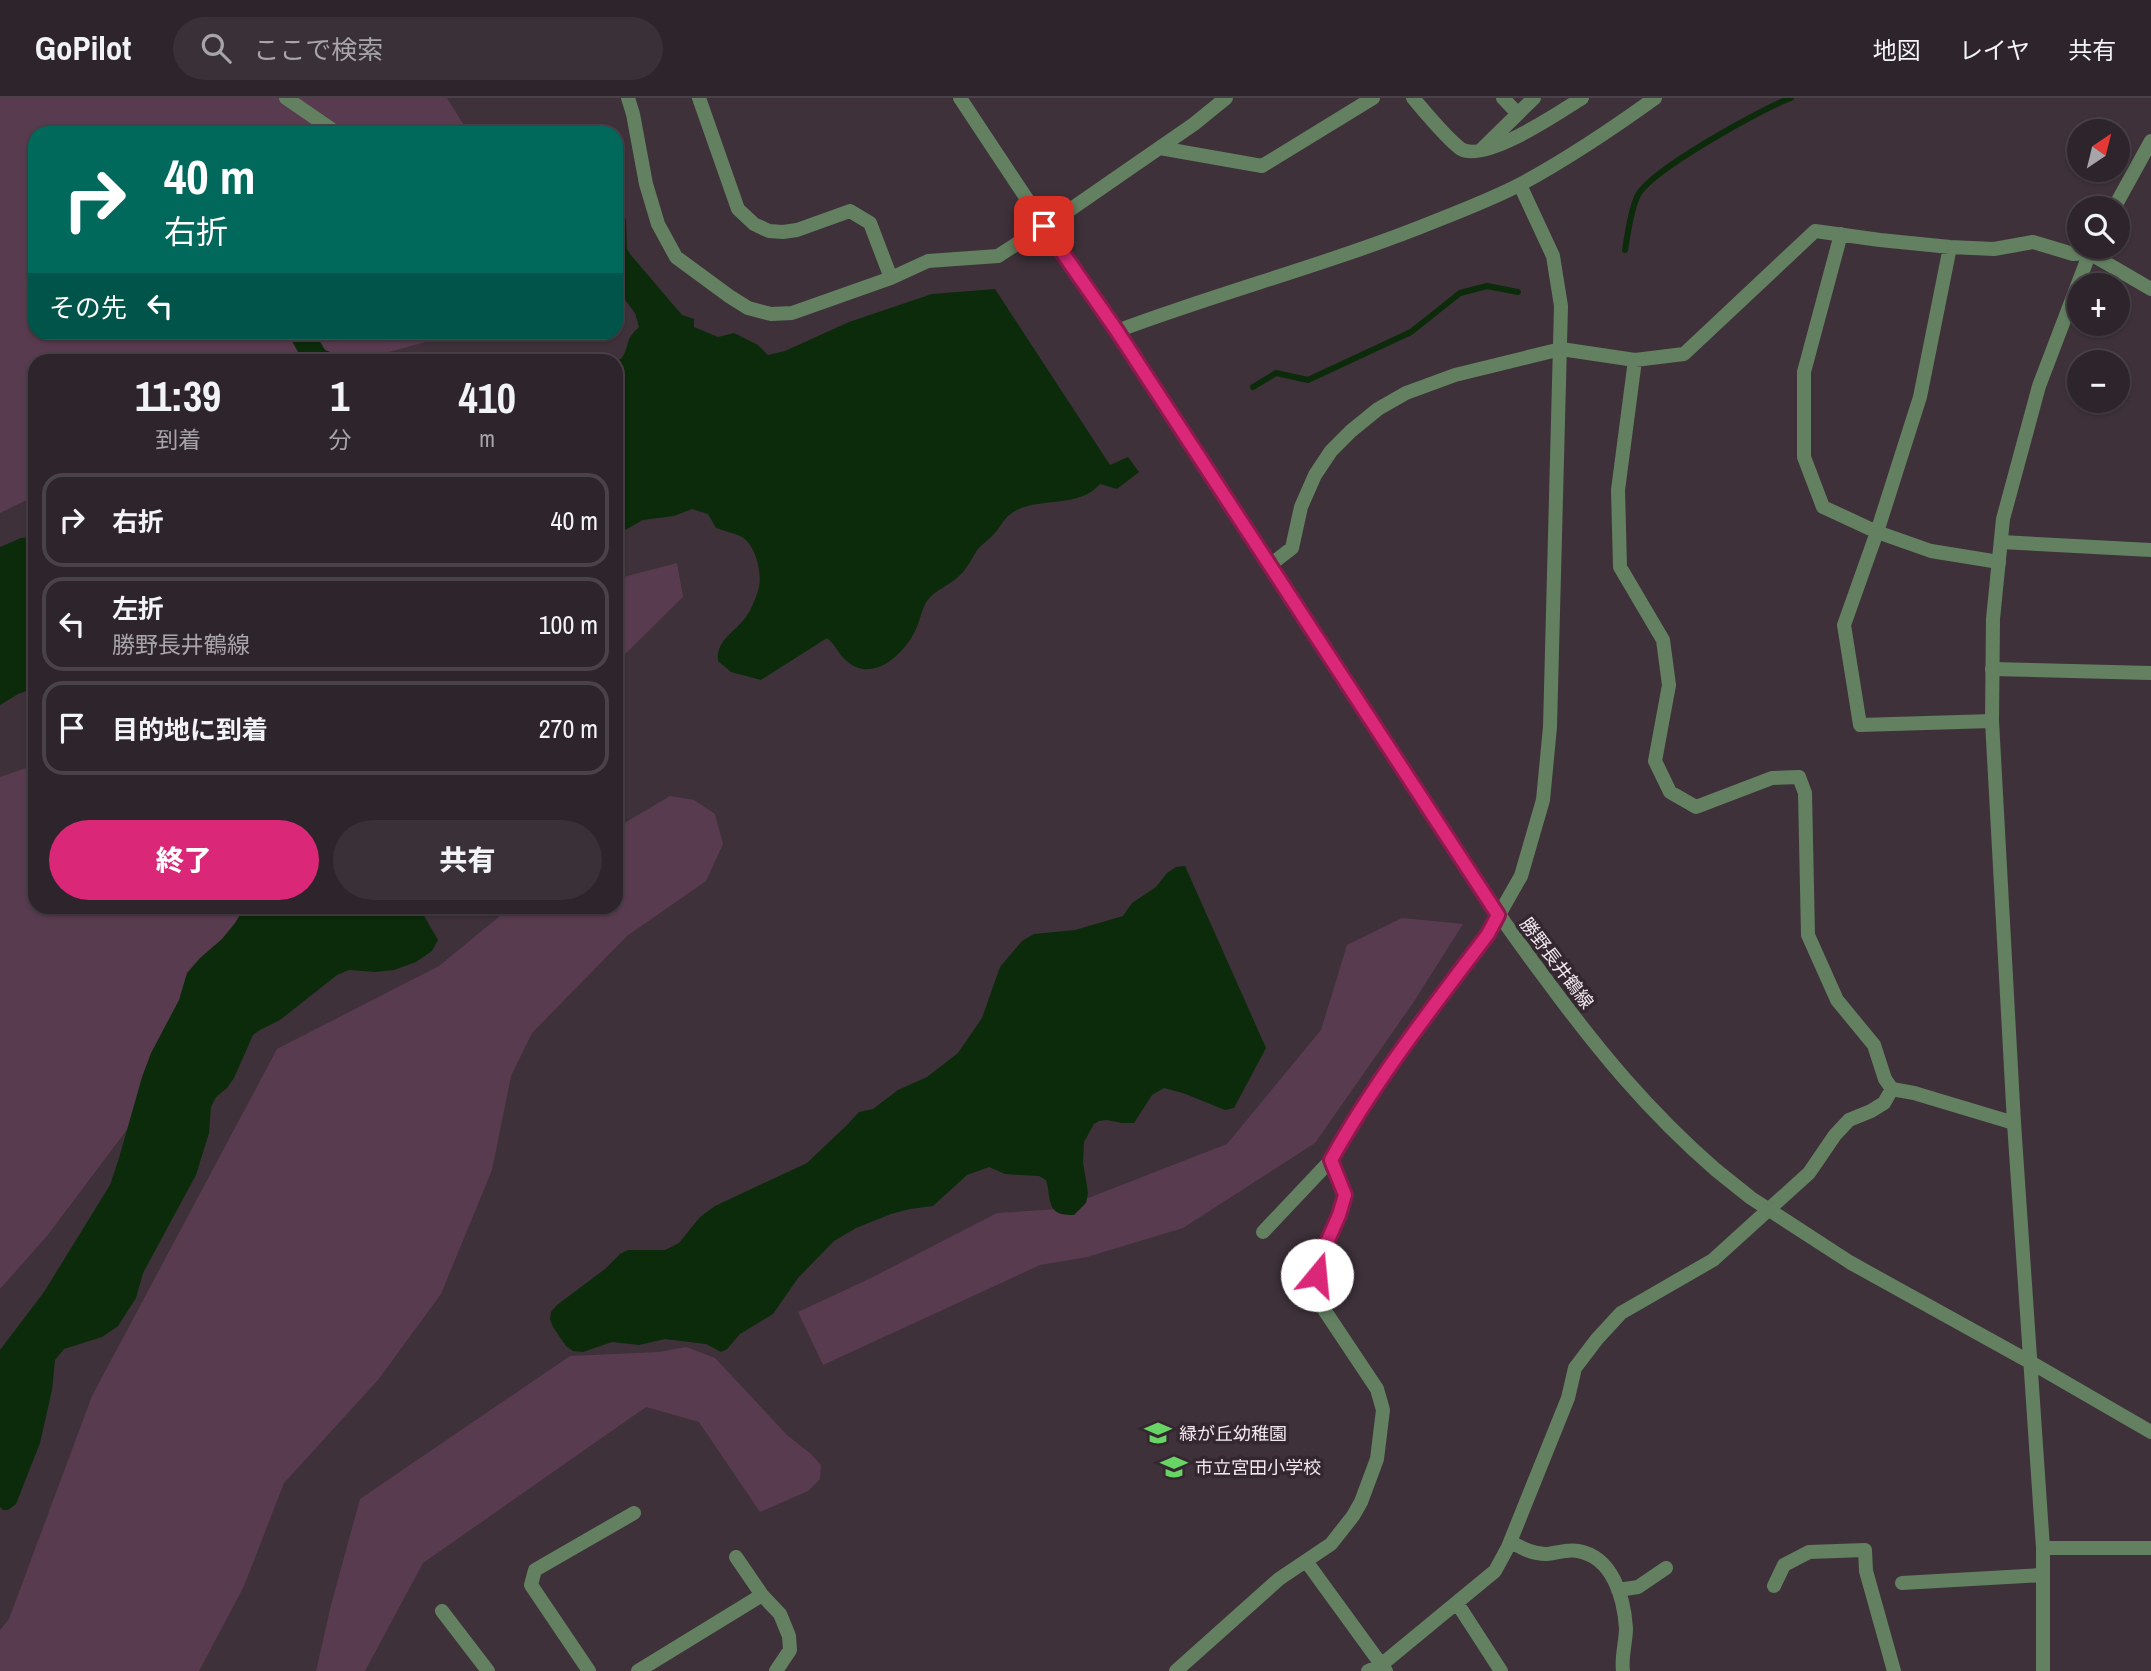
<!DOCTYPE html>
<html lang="ja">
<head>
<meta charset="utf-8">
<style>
  :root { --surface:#2e252c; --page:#3a3138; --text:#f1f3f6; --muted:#a7a5a9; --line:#494248; --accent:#db2777 }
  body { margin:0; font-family:"Archivo Narrow","Noto Sans JP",sans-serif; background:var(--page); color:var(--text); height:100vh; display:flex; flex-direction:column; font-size:26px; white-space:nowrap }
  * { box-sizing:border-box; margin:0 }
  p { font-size:23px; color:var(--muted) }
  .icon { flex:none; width:38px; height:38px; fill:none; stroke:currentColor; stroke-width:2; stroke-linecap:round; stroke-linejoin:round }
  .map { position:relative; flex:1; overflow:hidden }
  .details { position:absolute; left:28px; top:256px; width:595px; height:560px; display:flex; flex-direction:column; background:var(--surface); border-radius:21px; box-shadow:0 2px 5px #0004,0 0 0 2px var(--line) }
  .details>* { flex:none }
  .banner { position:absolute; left:28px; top:28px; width:595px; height:214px; border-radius:21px; box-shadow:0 2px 5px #0004,0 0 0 2px var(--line); background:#00695c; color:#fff; overflow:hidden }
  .needle { width:46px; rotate:35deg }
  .fabs { position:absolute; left:2067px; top:21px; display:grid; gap:14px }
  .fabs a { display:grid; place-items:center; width:63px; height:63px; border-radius:50%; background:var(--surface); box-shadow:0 2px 5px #0004,0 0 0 2px var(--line); font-size:35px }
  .pin { position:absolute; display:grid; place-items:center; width:60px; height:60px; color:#fff; margin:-30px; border-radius:14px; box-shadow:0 4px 10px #0006 }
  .me { position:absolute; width:77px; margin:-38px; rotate:17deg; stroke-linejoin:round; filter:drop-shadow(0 0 5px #0008) }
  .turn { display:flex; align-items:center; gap:24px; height:147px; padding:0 21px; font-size:32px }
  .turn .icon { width:91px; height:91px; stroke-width:2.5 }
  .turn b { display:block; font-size:49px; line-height:60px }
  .then { display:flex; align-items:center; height:66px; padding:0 21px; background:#0003; gap:14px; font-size:26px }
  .eta { display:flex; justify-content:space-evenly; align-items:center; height:119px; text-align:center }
  .eta b { font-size:42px; font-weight:800; line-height:49px }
  .action { display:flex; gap:14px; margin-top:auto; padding:14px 21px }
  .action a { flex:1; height:80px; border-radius:42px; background:var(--accent); color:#fff; font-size:28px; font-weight:800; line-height:80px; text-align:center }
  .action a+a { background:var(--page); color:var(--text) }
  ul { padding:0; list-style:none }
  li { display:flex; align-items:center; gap:21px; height:94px; margin:0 14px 10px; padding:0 7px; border:4px solid var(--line); border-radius:21px }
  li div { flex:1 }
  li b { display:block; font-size:26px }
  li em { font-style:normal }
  header { display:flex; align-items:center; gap:42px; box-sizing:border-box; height:98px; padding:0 35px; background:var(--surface); border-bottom:2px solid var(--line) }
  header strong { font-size:33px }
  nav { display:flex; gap:38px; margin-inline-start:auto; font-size:24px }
  .search { width:490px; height:63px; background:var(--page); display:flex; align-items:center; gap:18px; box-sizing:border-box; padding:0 24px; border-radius:38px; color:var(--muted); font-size:26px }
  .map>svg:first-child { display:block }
  .green { fill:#593b50 }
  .water { fill:#0c2b0b }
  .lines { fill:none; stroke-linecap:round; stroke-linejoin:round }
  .stream { stroke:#0c2b0b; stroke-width:6 }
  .minor { stroke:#638061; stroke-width:14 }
  .tertiary { stroke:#638061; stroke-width:14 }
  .tertiary-bridge { stroke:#638061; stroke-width:14 }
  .route-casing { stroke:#8e194d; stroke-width:18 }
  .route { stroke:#db2777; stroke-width:12 }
  .labels { text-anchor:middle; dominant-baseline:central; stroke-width:7; stroke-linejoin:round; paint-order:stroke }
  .street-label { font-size:18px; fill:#f2e9ef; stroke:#342730 }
  .poi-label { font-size:18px; fill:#f2e9ef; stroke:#342730; text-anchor:start }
</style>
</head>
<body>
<header>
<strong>GoPilot</strong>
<div class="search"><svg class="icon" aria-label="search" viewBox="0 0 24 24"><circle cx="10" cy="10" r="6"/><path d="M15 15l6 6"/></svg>ここで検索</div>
<nav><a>地図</a><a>レイヤ</a><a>共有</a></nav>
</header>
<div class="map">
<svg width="2151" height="1573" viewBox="0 0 2151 1573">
  <rect width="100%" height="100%" fill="#3e313a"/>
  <path class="green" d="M0,0H447L469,35H35V234L459,235L359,262H35V398L0,415Z
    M677,465L683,499L616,565V481Z
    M35,667V808L278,809L177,965L47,1138L0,1191V679Z
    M670,698L694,702L715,716L723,746L706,783L627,838L532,935L511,978L492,1072L441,1196L378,1282L284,1385L244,1488L199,1573H0V1532L9,1521L92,1298L277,951L439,868L511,809L616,808V730Z
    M1402,820L1463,826L1413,905L1315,1045L1183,1130L1087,1159L1040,1167L823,1267L798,1214L871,1180L997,1115L1060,1111L1227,1046L1321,932L1347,847Z
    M686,1249L715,1260L788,1338L811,1356L821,1367L820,1381L808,1393L760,1414L699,1324L646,1309L423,1465L365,1573H316L331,1507L360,1401L570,1258L659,1254Z"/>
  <path class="water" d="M616,109L626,121L627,151L630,156L682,217L694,221V229L718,239L734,235L758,247L768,257L785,253L849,224L932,196L995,191L1110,367L1128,359L1139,374L1117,391L1100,386C1075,414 1033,395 1007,419C1002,424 999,431 994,436C989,442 983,445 978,451C972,459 968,470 960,477C951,487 934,492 927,503C921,512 920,524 915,533C904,556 873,585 848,564C839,558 837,548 827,540L761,582L731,574L718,563C716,542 734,535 746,519C751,512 757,498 759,489C762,474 756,448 742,439C734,435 724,433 716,430L708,416L692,411L674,418L643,422L616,437V262H611L621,261C631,247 623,244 639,229L635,215L616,190Z
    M285,235H315L325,252L351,262H304C296,254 294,242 285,235Z
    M35,439V590L18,596L0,607V449L21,440Z
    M1185,768L1266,950L1234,1010L1225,1012L1183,995L1164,990L1152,997L1134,1025H1122L1107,1022L1099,1023L1094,1026L1084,1044L1083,1064L1088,1095L1086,1105L1074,1117C1045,1118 1052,1102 1046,1082L1039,1078L1005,1076L989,1069L967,1077L933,1108L910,1111L891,1116L856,1130L834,1143L798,1180L773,1216L740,1236L727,1251L721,1254L706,1246L665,1241L639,1247L612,1244L583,1254L573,1253L566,1248L553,1229L550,1221L551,1214L557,1207L605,1171L620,1156L628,1152H665L679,1145L700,1119L715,1108L807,1065L847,1027L859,1014L873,1011L898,992L927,979L958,955L982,920L1000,869L1022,843L1034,836L1075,832L1123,818L1132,805L1156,789L1167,775L1176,769Z
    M245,809H419L438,842L432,853L416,864L394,872L375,874L349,872L337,877L280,922L260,932L253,937L234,980L227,990L216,999L211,1009L209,1035L196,1077L143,1175L136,1200L118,1228L102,1239L64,1251L55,1262L52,1292L40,1345L16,1406L8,1412H3L0,1409V1252L44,1194L110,1087L119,1060L142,979L151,955L179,902L187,875L200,860L222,841L235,825Z"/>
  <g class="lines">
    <path class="stream" d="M1625,152C1628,135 1630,115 1637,99C1647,74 1763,10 1791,0
      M1253,289L1276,275L1308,282L1411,234L1460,195L1487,188L1518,194"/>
    <path class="minor" d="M286,0L337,35
      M628,0L633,16L646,86L658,126L676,159L729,198L748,210L771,216L792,215L891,180L928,163L998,158L1074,109L1194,26L1226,0
      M699,0L738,111L754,126L769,133L783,134L797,132L850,113L870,125L891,180
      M1413,0C1425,14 1447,41 1461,51C1485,65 1560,14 1582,0
      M1503,0L1518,16
      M1160,50L1262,68L1373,0
      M1482,51L1534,0
      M1841,136L1804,274V359L1823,409L1877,434L1931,453L1999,464
      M1950,149L1920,299L1877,434L1844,527L1860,627L1992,623
      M1635,262L1618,392L1620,469L1663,542L1669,587L1655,663L1670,694L1696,709L1772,680L1799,679L1805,695L1808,837L1837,902L1874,947L1885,981L1892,991L1914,995L2014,1025
      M2001,444L2151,452
      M1270,467L1292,450L1301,409L1315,377L1331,353L1351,333L1378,311L1406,295L1455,277L1561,251L1635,262L1684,256L1815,133L1880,142L1950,149L1994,151L2033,144L2073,156L2089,155
      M1992,571L2151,575
      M1511,1444C1522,1450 1532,1456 1546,1456C1557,1455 1567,1451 1578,1453C1613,1459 1624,1500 1626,1530C1626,1544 1621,1559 1623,1573
      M736,1459L762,1497L780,1516L789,1538L790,1552L776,1573
      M1306,1463L1386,1573
      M1902,1485L2043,1477
      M1774,1488L1784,1467L1809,1454L1865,1452L1866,1473L1894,1573
      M1618,1492L1638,1489L1666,1470
      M1457,1505L1501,1573
      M442,1513L488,1573
      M589,1573L531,1487L535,1472L634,1415
      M638,1573L762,1497
      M1176,1573L1279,1481L1331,1446L1353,1418L1361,1404L1377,1361L1383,1312L1377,1291L1321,1207L1317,1177L1321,1158L1339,1117L1344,1097L1331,1062
      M1368,1573L1381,1567L1495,1473L1508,1449L1568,1300L1575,1270L1597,1241L1621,1215L1713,1162L1809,1075L1835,1037L1849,1022L1871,1013L1884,1005L1892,991"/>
    <path class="tertiary" d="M960,0C1081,184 1206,366 1325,551C1397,661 1466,775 1545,880C1598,952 1648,1013 1716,1072
      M2114,110L2151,43
      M2089,155L2151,191
      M1117,233C1223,193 1333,165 1438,122C1466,111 1494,100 1521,86C1567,61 1612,31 1655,0
      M1263,1134L1331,1062L1367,1001L1406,944L1488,836L1521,778L1543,702L1550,629L1561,208L1553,158L1520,87
      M1851,1165L2030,1264L2151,1334
      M2043,1450H2151
      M2043,1573V1450L2014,1025L1992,623L1993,521L2003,421L2039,288L2092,149"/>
    <path class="tertiary-bridge" d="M1716,1072L1751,1100L1851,1165"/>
  </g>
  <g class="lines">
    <g class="route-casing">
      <path id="route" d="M1044,128L1117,233L1498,817L1488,836C1432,910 1376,981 1331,1062L1345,1097L1339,1117L1321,1158L1317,1177"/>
    </g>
    <use href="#route" class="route"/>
  </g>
  <defs>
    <g id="school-bare" transform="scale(2.1)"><path d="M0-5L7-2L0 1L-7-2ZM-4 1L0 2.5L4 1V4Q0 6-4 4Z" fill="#68d465" stroke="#342730" stroke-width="2.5" paint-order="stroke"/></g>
  </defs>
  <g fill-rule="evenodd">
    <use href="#school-bare" x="1158" y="1335"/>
    <use href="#school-bare" x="1174" y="1369"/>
  </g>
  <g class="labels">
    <g class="street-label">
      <text transform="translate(1557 865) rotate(53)">勝野長井鶴線</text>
    </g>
    <g class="poi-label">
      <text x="1179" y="1335">緑が丘幼稚園</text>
      <text x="1195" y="1369">市立宮田小学校</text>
    </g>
  </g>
</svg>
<div class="fabs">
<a><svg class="needle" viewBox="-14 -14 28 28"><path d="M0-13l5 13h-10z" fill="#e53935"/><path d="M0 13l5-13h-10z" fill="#a7a5a9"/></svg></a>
<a><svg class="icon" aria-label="search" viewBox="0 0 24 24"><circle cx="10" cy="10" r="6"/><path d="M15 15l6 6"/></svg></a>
<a>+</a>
<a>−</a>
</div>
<div class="pin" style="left:1044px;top:128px;background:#d93025"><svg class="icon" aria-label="arrive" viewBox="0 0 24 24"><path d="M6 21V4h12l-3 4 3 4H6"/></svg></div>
<svg class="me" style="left:1317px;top:1177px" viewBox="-20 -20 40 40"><circle r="19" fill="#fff"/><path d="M0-13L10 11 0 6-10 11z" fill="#db2777"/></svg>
<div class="banner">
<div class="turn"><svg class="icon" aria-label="right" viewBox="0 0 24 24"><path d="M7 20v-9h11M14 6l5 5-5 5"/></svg><div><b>40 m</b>右折</div></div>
<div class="then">その先<svg class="icon" aria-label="left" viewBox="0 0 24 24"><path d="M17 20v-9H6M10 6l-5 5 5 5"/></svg></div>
</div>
<section class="details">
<div class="eta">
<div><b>11:39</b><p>到着</p></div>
<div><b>1</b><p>分</p></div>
<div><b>410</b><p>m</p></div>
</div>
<ul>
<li><svg class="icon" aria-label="right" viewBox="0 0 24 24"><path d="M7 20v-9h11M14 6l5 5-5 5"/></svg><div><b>右折</b></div><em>40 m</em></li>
<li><svg class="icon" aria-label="left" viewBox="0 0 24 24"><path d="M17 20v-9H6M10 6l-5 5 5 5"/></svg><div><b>左折</b><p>勝野長井鶴線</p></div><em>100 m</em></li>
<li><svg class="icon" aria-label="arrive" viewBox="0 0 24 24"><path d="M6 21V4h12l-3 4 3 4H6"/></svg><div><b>目的地に到着</b></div><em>270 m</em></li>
</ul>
<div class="action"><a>終了</a><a>共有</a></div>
</section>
</div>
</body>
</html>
